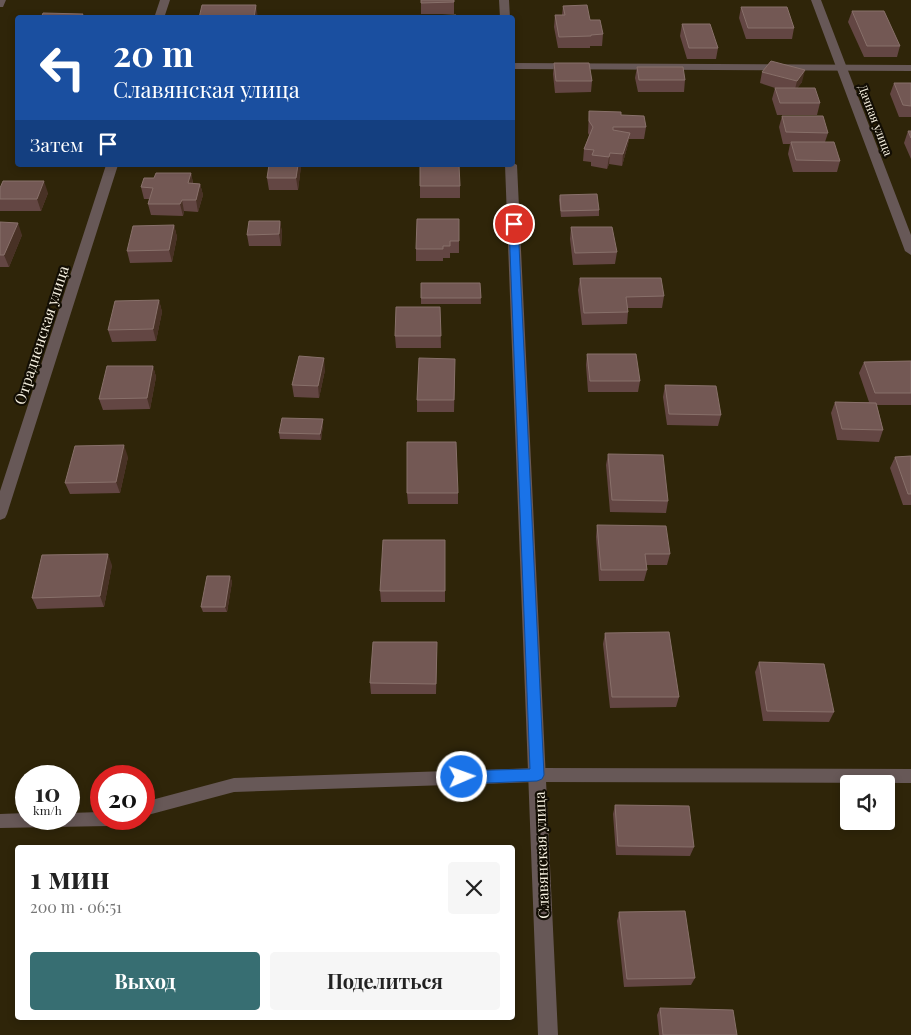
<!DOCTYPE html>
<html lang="ru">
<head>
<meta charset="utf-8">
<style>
  :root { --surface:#fff; --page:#f6f6f6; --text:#222; --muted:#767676; --accent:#376e72 }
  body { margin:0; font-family:"Playfair Display",serif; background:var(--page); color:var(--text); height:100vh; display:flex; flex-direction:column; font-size:19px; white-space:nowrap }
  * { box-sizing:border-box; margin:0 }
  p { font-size:16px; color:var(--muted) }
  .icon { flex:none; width:28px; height:28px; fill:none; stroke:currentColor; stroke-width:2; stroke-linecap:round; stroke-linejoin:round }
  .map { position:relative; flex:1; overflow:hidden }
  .drawer { position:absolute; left:15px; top:845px; width:500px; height:175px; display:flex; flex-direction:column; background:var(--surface); border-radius:5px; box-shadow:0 2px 8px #0003 }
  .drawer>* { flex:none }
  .guide { position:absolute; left:15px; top:15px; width:500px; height:152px; border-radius:5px; box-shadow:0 2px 8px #0003; background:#1a4fa0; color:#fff; overflow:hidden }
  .controls { position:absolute; left:840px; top:775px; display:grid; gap:10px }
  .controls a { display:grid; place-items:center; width:55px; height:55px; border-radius:5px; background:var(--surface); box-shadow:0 2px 8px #0003; font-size:25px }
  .speed { position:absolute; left:15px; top:765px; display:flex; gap:10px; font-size:25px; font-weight:700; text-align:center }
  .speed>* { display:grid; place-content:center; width:65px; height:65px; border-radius:50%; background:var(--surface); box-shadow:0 2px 8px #0003; line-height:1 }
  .speed small { font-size:12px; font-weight:400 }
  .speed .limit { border:8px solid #d22; background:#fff; color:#111 }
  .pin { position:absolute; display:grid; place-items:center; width:42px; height:42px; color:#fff; margin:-21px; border:2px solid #fff; border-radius:50%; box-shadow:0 1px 5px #0007 }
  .me { position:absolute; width:55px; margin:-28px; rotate:88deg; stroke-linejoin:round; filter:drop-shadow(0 0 4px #0008) }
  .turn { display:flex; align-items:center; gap:18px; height:105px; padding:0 15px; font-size:22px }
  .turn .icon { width:65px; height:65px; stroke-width:2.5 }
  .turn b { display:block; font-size:35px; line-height:42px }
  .then { display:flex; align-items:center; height:48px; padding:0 15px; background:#0003; gap:10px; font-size:19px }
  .round { display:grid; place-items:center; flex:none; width:52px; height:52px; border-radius:5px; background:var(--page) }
  .overview { display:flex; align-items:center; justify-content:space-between; height:85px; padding:0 15px }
  h1 { font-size:30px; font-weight:700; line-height:38px }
  .cta { display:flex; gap:10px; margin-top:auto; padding:10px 15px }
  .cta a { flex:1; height:58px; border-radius:5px; background:var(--accent); color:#fff; font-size:20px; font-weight:700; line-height:58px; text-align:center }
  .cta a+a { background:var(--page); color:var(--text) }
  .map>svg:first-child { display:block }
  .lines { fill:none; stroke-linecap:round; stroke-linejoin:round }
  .lane { fill:#675857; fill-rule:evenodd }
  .street { fill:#675857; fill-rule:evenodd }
  .wall { fill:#634643 }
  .shaded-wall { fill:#483125 }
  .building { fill:#735854; stroke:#88706a }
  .route { fill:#1a73e8; stroke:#114b97 }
  .labels { text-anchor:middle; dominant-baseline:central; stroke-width:4.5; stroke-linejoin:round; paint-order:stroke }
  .far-street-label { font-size:12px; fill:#f7f1e1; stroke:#130e04 }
  .street-label { font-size:15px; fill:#f7f1e1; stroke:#130e04 }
</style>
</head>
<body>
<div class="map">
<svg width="911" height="1035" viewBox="0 0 911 1035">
  <rect width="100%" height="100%" fill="#2f2509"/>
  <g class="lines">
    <path class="lane" d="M0,0H6L3,7H0Z
      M512,63L911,65V71L512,69Z
      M537,768L911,769V783L537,782L234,792L144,816V802L234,778Z
      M101,812V819H116L114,824L109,826L0,828V814L26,813V819H69V813Z"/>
    <path class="street" d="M160,0H170L164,18H154Z
      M499,0H509L510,18H500Z
      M811,0H821L911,235V255L905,251Z
      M512,162L517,165L558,1035H538L505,165H512Z
      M106,165H118L7,514L5,518L0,520V491Z"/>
  </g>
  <path class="wall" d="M421,0H454V14H421Z
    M563,6L590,20L603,34L602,46H590V48H558L554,27L555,15H562Z
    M741,7L794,28L792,39H746L739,18Z
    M852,11L900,46L897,57H864L848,22Z
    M682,24L718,48L716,59H687L680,36Z
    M554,63L592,81L591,92L555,93L553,74Z
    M637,67L685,80L684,92H638L635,78Z
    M762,72L802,82L797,88L820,103L817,115H777L772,99L775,88L760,83Z
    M894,83H911V117H899L890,94Z
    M589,111L621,115L646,127L644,139H629L628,144L622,166L609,164L607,169L591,166V162L583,161L584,149L589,135L588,133Z
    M782,116L828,133L825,142L840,161L837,172H793L788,154L790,144H783L779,127Z
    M908,131H911V159L904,143Z
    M420,165L460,186V198H420Z
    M301,166L298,190H269L267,178Z
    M191,173L193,183L200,184L203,195L198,212L184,211L183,216L151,215L148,204L149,199H144L141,187L154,178Z
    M0,188L48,193L41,211H0Z
    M560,195L599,210V216L561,217L559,200Z
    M459,219V253H450V258H443V261H416V249Z
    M280,221L282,233L281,246H249L247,235Z
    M0,222L22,235L9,267H0Z
    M174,225L177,237L172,262L130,263L127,251Z
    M571,227L617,252L615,264L573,265L570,239Z
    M580,278L664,296L662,308H628V312L627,324L582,325L578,290Z
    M421,283H480L481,304H421Z
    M159,300L162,312L156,341L112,342L108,330Z
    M440,307L441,348H396L395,336Z
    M587,354L640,381L638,392H588L586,365Z
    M911,361V405H877L883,430L879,442L837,440L831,413L835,402H869L859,373L864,362Z
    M153,366L156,377L150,409L103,410L99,399Z
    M325,370L319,398L294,397L292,385Z
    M455,370L454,412H417V400Z
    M665,385L721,415L718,426L667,425L663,397Z
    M323,419V425L321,440L280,439L279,433Z
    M608,454L668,501L666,513L610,512L606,465Z
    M911,456V505H903L890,468L895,457Z
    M128,457L120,493L70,494L65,483Z
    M407,493H458V504H408Z
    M597,525L670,554L667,565H646L647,570L644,581H599L596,537Z
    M445,540V602H381L380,591Z
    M112,565L104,607L37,609L32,598Z
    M230,576L232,582L227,612H203L201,607Z
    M605,633L679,697L676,707L610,708L603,644Z
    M437,652L436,694H371L370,683Z
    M759,662L834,712L829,722L763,721L755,672Z
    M615,805L694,847L690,856L616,855L613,814Z
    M619,912L695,978L691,985L624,987L617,921Z
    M660,1008L737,1035H659L657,1015Z"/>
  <path class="shaded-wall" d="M256,5L258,18H254Z
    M805,70L802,82L794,93L797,81Z
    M630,133L628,144L622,166L623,154Z
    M610,153L609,164L607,169L609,157Z
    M298,165H301V166L298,190L296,178Z
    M191,173L193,185L188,183Z
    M44,181L48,193L41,211L37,199Z
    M200,184L203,195L198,212L196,200Z
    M182,200L184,211L183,216L180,204Z
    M280,221L282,233L281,246L279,234Z
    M18,223L22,235L9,267L4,255Z
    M174,225L177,237L172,262L169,250Z
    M159,300L162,312L156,341L153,329Z
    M324,358L325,370L319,398L318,386Z
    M153,366L156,377L150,409L147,398Z
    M323,419V425L321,440L320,434Z
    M124,445L128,457L120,493L116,482Z
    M108,554L112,565L104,607L100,596Z
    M230,576L232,582L227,612L225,607Z"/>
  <path class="building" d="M421,0H454V2L421,3Z
    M202,5H256L254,18H199Z
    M587,5L590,20H600L603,34L591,35V36L559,37L555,15H565L563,6Z
    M741,7H787L794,28H748Z
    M852,11H884L900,46H867Z
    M43,13L83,14L81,18H41Z
    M456,15V18H428V16Z
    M682,24H710L718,48H689Z
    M771,61L805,70L797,81L762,72Z
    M554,63H589L592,81H556Z
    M637,67H683L685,80H639Z
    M894,83H911V106L903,105Z
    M775,88H815L820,103H780Z
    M589,111L621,112V115L644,116L646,127H613V130L630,133L623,154L610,153L609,157L592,155L594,150L584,149L593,127L589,121Z
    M782,116H823L828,133L786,132Z
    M908,131H911V138Z
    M791,142H834L840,161L796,160Z
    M269,165H298L296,178H267Z
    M420,165H459L460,186H420Z
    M156,173H191L188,183L200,184L196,200H182L180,204H148L153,188L141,187L144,178H154Z
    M3,181H44L37,199H0V188Z
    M597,194L599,210L561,211L560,195Z
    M417,219H459V241H450V246H443V249H416Z
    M249,221H280L279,234L247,235Z
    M0,222L18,223L4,255H0Z
    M174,225L169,250L127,251L133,226Z
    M571,227H612L617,252L575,253Z
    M580,278H661L664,296L626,297L628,312L584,313Z
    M421,283H480L481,298H421Z
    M159,300L153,329L108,330L115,301Z
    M396,307H440L441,336H395Z
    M587,354H636L640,381H590Z
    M299,356L324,358L318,386L292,385Z
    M419,358L455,359L454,400H417Z
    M911,361V393H875L864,362Z
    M107,366H153L147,398L99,399Z
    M665,385L716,386L721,415L669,414Z
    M835,402L876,403L883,430L842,429Z
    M282,418L323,419L320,434L279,433Z
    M407,442H456L458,493H407Z
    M124,445L116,482L65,483L75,446Z
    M608,454L663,455L668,501L612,500Z
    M911,456V494H908L895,457Z
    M597,525L666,526L670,554H645L647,570H601Z
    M383,540H445V591H380Z
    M108,554L100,596L32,598L42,555Z
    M207,576H230L225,607H201Z
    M669,632L679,697H612L605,633Z
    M373,642H437L436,684L370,683Z
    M759,662L824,664L834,712L767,711Z
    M615,805L689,806L694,847L618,846Z
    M123,846L146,848H123Z
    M685,911L695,978L627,979L619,912Z
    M660,1008L733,1010L737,1035H663Z"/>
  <path class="route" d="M514,221L518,224L544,775L542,779L537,781L462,784L457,782L455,777L457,773L462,771L530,769L509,224Z"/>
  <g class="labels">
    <g class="far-street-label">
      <text transform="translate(876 120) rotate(69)">Дачная улица</text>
    </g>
    <g class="street-label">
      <text transform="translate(41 335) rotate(-72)">Отрадненская улица</text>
      <text transform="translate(541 855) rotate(-92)">Славянская улица</text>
    </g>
  </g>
</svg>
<div class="controls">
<a><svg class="icon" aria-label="sound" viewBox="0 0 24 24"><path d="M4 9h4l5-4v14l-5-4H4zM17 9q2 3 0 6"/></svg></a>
</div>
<div class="speed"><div>10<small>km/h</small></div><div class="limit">20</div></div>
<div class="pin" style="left:514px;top:224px;background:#d93025"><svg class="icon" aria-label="arrive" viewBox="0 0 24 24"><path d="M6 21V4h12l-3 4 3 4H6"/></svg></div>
<svg class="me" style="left:462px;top:777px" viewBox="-20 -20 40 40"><circle r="17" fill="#1a73e8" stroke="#fff" stroke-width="3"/><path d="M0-11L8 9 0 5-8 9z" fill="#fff"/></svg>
<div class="guide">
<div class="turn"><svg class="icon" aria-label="left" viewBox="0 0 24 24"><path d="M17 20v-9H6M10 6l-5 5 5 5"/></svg><div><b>20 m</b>Славянская улица</div></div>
<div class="then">Затем<svg class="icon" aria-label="arrive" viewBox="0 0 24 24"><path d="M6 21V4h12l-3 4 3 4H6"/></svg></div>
</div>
<section class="drawer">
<div class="overview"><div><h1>1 мин</h1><p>200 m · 06:51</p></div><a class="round"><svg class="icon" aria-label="close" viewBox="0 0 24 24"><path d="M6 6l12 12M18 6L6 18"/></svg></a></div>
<div class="cta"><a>Выход</a><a>Поделиться</a></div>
</section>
</div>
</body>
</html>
